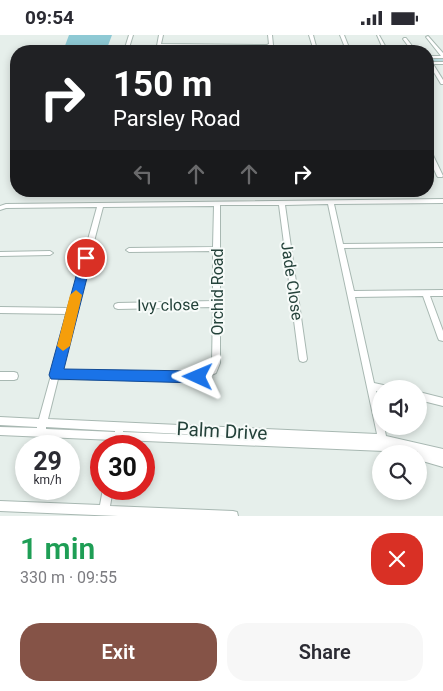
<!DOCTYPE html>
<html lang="en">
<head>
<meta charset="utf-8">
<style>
  :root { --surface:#fff; --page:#f7f7f7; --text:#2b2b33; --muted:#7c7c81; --accent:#855347 }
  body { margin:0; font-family:Roboto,sans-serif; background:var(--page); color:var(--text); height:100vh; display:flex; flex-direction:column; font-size:19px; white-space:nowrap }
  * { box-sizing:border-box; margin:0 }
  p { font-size:16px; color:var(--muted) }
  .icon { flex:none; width:28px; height:28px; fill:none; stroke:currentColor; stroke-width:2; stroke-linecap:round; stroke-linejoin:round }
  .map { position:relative; height:481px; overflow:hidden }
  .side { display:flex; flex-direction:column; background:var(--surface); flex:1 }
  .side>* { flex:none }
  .hud { position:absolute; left:10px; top:10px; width:424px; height:152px; border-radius:20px; box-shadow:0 2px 8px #0003; background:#202124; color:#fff; overflow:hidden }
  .fabs { position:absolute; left:372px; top:345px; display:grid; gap:10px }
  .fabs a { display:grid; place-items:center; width:55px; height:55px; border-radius:50%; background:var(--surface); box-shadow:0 2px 8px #0003; font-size:25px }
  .speed { position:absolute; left:15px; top:400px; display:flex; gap:10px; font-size:25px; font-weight:700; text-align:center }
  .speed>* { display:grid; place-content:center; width:65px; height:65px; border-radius:50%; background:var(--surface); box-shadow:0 2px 8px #0003; line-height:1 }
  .speed small { font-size:12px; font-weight:400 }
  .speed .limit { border:8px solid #d22; background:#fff; color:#111 }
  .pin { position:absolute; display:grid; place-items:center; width:42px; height:42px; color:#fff; margin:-21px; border:2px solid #fff; border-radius:50%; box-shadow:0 1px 5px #0007 }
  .me { position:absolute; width:55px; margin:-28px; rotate:271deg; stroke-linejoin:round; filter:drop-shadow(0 0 4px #0008) }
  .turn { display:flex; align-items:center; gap:18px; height:105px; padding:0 20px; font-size:22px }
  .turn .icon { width:65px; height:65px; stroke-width:2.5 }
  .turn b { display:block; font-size:35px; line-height:42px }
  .lanes { display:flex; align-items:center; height:48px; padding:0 20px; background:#0003; justify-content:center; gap:25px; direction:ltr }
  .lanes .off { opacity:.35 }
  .round { display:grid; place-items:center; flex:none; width:52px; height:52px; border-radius:20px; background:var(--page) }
  .headline { display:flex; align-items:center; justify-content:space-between; height:85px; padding:0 20px }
  h1 { font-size:30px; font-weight:600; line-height:38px; color:#1e9e55 }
  .cta { display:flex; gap:10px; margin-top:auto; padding:10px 20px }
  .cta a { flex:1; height:58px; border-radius:20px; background:var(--accent); color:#fff; font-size:20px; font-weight:600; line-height:58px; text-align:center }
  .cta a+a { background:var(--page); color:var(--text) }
  .status { display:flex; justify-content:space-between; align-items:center; height:35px; padding:0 25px; background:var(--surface); direction:ltr }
  .status svg { height:14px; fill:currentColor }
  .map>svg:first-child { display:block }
  .water { fill:#8ec9d4 }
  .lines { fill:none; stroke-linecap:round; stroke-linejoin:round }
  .stream { stroke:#8ec9d4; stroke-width:1 }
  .minor-casing { stroke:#a8b8b2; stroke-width:2 }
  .minor { fill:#fff; fill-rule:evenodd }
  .route { fill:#1a73e8; stroke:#114b97 }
  .slow { fill:#f59e0b }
  .labels { text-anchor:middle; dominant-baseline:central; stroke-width:4; stroke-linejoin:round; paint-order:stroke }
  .street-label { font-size:16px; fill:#24423a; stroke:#f7fbf9 }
  .near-street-label { font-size:19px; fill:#24423a; stroke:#f7fbf9 }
</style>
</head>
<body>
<div class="status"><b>09:54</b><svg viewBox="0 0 49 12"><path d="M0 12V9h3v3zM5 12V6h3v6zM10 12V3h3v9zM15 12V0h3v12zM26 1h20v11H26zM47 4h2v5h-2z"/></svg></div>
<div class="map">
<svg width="443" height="481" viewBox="0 0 443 481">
  <rect width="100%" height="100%" fill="#e6efeb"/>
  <path class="water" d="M69,0H112L106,16H63Z"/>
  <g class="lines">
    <path class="stream" d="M428,25H443"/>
    <g class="minor-casing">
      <path id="minor" d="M129,0H133L128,16H124Z
        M159,0H163L161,9L267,10L269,9L268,0H272L273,10L272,11L275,15H302L304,16H272L269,12L161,11L160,16H156Z
        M309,0H313L316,11H343L344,10L340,0H344L348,10L344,13H317L318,16H314Z
        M377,0H379L388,16H384Z
        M428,1L443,18V23H428V21H441L426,2Z
        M404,3H406L416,16H412L403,4Z
        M428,27H443V29H433L443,45V49H441L429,29H428Z
        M428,114L431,116L443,141L442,142H438L437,141L428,121Z
        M443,164V168L334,169L343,209L443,208V212L344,213L354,256L443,255V261H430L443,296V306L439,305L438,303L423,261L355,262L374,348L388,351L389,354H381V357L376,356L381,379V391H384L386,401L443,414V432L419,425V419H415L418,417L412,415L413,416L414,419H393L384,416L122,405L121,411H113V405L0,400V392L37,393V392L0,390V382L39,384L68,279L0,278V272L69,273L97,172L6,173L0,175V171L6,169ZM328,169L377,399L48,384L58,344L198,346L216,338L220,328V170H279L299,324L300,326L303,327L306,326L307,324L285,170ZM214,171L213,212L129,213L126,215L129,217L213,216V266L118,268L115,269L114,271L115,273L118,274L213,272L212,328L210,334L198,338L60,337L103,172ZM46,392L115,396V397L46,394ZM123,396L266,403L123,397Z
        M50,216L53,218L50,220L0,221V217Z
        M0,337H14L17,338L18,341L17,344L14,345H0Z
        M419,357L443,363V371L419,365Z
        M103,454H113L110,471L233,476L237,477L238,481H118L0,476V466L100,470Z"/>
    </g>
    <use href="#minor" class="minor"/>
  </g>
  <path class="route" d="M86,219L92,223L64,334L198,336L202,338L204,342L202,346L198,348L51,344L49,340L81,223Z"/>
  <path class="slow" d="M76,255L82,260L70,311L63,316L57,311L70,260Z"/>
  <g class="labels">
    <g class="street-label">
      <text transform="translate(292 246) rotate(82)">Jade Close</text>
      <text transform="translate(217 257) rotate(-90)">Orchid Road</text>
      <text transform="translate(168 270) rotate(-1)">Ivy close</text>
    </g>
    <g class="near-street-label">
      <text transform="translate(222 396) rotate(3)">Palm Drive</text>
    </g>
  </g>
</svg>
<div class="fabs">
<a><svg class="icon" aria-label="sound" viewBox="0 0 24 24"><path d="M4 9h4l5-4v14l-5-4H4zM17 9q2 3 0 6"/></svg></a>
<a><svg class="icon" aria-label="search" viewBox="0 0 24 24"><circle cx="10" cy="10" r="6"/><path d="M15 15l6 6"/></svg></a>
</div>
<div class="speed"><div>29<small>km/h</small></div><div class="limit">30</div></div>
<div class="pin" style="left:86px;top:223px;background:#d93025"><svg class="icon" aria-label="arrive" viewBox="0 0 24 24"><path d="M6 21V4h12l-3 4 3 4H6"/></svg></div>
<svg class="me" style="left:198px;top:342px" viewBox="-20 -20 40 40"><path d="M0-17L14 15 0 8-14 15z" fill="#1a73e8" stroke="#fff" stroke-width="4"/></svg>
<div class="hud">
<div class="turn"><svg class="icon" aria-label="right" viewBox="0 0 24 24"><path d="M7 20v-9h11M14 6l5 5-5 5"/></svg><div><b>150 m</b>Parsley Road</div></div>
<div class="lanes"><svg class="icon off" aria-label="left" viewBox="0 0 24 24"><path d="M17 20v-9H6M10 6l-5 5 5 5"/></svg><svg class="icon off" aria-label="ahead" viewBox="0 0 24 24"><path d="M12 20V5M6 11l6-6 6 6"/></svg><svg class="icon off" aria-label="ahead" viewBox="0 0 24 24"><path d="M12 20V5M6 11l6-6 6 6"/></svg><svg class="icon" aria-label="right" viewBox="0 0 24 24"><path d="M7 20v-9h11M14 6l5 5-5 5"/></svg></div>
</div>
</div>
<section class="side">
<div class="headline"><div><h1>1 min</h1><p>330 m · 09:55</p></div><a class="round" style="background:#d93025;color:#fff"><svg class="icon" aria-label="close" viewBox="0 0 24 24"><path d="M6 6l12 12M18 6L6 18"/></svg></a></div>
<div class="cta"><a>Exit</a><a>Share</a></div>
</section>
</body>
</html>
